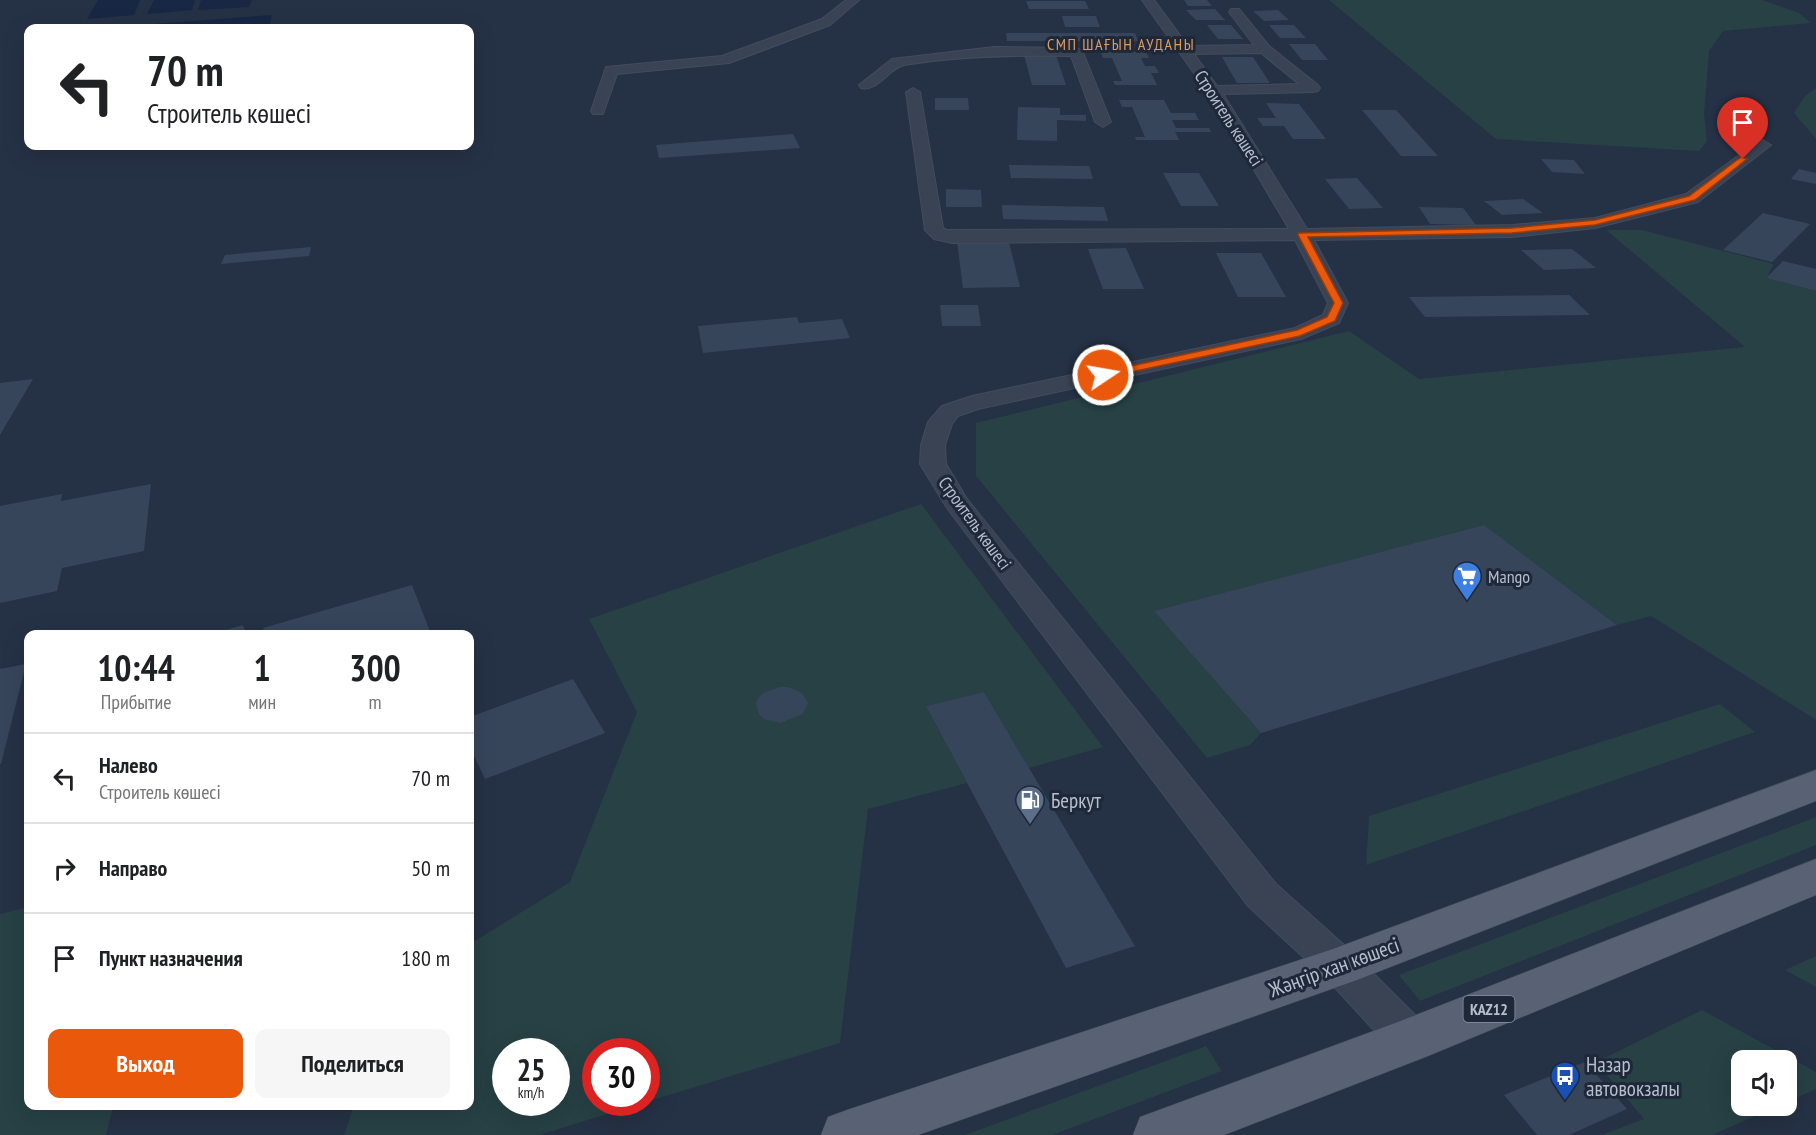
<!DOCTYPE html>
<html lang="ru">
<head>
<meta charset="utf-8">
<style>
  :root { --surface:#fff; --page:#f6f6f6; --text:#202124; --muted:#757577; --line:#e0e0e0; --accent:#ea580c }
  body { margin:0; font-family:"PT Sans Narrow",sans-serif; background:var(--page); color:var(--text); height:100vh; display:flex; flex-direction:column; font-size:22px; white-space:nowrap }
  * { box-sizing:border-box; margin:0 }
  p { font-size:20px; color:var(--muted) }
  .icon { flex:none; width:33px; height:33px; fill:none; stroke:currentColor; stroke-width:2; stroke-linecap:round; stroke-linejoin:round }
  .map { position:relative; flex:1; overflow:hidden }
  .details { position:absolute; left:24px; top:630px; width:450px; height:480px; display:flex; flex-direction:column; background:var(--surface); border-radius:12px; box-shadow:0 6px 24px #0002 }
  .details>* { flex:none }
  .top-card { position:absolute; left:24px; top:24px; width:450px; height:126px; border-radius:12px; box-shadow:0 6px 24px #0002; background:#fff; color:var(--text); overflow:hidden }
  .buttons { position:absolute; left:1731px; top:1050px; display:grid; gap:12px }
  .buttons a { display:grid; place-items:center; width:66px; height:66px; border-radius:12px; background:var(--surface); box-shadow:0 6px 24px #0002; font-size:30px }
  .speed { position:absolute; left:492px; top:1038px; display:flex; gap:12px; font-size:30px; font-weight:700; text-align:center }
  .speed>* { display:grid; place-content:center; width:78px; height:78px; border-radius:50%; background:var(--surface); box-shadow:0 6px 24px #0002; line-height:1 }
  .speed small { font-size:15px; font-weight:400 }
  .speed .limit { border:9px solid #d22; background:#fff; color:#111 }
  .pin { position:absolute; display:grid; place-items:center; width:51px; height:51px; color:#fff; margin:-62px -26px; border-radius:50% 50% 50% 0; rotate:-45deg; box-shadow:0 0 6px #0007 }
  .pin .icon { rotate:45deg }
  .me { position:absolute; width:66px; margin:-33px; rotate:78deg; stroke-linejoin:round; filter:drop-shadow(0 0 4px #0008) }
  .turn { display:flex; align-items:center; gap:21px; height:126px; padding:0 24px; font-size:27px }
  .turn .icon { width:78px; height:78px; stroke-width:2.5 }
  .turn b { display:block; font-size:42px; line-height:51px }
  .eta { display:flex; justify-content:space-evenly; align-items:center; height:102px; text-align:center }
  .eta b { font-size:36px; font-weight:700; line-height:42px }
  .button { display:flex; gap:12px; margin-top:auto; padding:12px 24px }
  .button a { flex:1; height:69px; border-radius:12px; background:var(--accent); color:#fff; font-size:24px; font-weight:700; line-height:69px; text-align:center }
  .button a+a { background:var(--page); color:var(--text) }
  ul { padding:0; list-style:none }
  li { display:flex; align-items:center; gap:18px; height:90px; padding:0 24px; border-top:2px solid var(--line) }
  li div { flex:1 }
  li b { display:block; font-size:22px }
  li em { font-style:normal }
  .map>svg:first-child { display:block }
  .green { fill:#274145; fill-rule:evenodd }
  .water { fill:#172744 }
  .building { fill:#37455b }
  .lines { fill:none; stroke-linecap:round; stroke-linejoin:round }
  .minor-casing { stroke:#434c5d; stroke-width:2 }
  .primary-casing { stroke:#434c5d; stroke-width:1 }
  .minor { fill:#3a4354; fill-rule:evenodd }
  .primary { fill:#586274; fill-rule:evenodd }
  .route { fill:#ea580c; stroke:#983908; stroke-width:1.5 }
  .labels { text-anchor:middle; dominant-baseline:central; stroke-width:6; stroke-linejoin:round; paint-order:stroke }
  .far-neighbourhood-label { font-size:16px; letter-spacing:1.5px; fill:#dd9d62; stroke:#1e2839 }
  .shield { fill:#1e2839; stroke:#8992a1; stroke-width:1.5 }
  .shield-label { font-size:16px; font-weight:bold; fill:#b7bfcd }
  .street-label { font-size:18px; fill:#b7bfcd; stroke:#1e2839 }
  .poi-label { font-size:18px; fill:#b7bfcd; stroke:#1e2839; text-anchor:start }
  .near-poi-label { font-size:21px; fill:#b7bfcd; stroke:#1e2839; text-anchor:start }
  .near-street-label { font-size:21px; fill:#b7bfcd; stroke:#1e2839 }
</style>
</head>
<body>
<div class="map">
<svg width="1816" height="1135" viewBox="0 0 1816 1135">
  <rect width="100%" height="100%" fill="#253145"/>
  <path class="green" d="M1329,0H1762L1799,13L1811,23L1723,31L1709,51L1704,114L1707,141L1699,151L1496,139Z
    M1816,88V139L1794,113L1804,97Z
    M1606,230H1642L1774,264L1766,278L1816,291V720L1651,616L1617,625L1484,525L1155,611L1261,733L1250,745L1207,758L976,476V423L1349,331L1419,379L1745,347Z
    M921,504L1103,747L1029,768L984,692L926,706L967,783L868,809L840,1043L646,1102V1052H596V1102H646L539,1135H344L354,1106H470V944L570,882L637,712L589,619ZM506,1052H556V1102H506Z
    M1720,704L1755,732L1366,865L1369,816Z
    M1816,817V845L1420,1001L1399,975Z
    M28,907V1106H113L106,1135H0V914Z
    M1816,956V987L1785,970Z
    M1702,1010L1816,1072V1089L1787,1102L1786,1060H1742V1106H1778L1712,1135H1601L1644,1119L1596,1062Z
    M1206,1046L1222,1071L1052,1135H965Z"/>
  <path class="water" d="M98,0H140L134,15L87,19Z
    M154,0H195L192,10L147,14Z
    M201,0H252L249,7L198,10Z
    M272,15L269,28H139L141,25Z"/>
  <path class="building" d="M1184,0H1207L1212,6H1188Z
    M1026,1H1085L1089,9H1029Z
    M1215,9L1225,20H1196L1186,10Z
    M1278,10L1289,20L1264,21L1253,11Z
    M1062,16H1096L1100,27H1065Z
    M1207,25H1231L1243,39H1218Z
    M1269,25H1294L1306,38H1280Z
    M1006,33H1135L1138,41H1007Z
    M1289,44H1315L1328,60H1302Z
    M1101,52H1146L1149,58H1141L1145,66H1155L1159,73H1151L1157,85H1115L1113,81H1122L1112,58H1103Z
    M1024,55H1056L1066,85H1032Z
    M1222,57H1253L1270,83H1237Z
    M935,98H968L969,110H935Z
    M1119,100H1164L1171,113H1195L1199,120H1172L1176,128H1209L1211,132H1175L1179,140H1136L1135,137H1145L1132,107H1122Z
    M1266,103L1299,104L1326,139H1293L1284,126H1263L1257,118H1276Z
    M1018,107L1060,108V115H1086V121L1057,120V141L1017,140Z
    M1362,110H1396L1438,156H1401Z
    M793,134L800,148L659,158L656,145Z
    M1541,159L1574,160L1585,174L1552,172Z
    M1009,165L1089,166L1093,179L1011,178Z
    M1799,169L1816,173V184L1791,179Z
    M1163,173H1199L1219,206H1181Z
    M1357,178L1383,208L1349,209L1325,179Z
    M946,189L981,190L982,207H946Z
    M1523,199L1543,213L1502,215L1484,201Z
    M1002,205L1104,207L1108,221L1003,219Z
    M1419,207L1463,208L1476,225L1430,224Z
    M1763,213L1810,224L1772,262L1723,250Z
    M957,242H1009L1020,287L963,288Z
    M311,247L309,256L221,264L225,255Z
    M1126,248L1144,289H1103L1088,249Z
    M1572,249L1596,268L1544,270L1521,250Z
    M1216,253H1261L1286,297H1238Z
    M1783,261L1816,269V291L1766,278Z
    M1569,295L1590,315L1425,317L1409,297Z
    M940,305H978L981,326H942Z
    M797,317L799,323L842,319L850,338L703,353L698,326Z
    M33,379L0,435V383Z
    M151,484L144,551L62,568L57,591L0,603V506L62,494L61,501Z
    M1484,525L1617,625L1261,733L1154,611Z
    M412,585L431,634H265L263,628Z
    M243,625L246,634H213Z
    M26,664L1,764H0V669Z
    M573,679L605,733L485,779L470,747V717Z
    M780,687H788L802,693L808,703L803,714L780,723L764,719L759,714L756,703L759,697L765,692Z
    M984,692L1045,795L1135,946L1066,968L926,706Z
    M1585,1062L1627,1109L1569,1135H1537L1504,1095Z"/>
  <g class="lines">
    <g class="minor-casing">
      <path id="minor" d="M846,0H859L830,25L729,63L617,74L603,114H593L591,111L606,67L722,56L822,19Z
        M1142,0H1154L1188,46L1254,45L1229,12L1231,9H1239L1269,46L1318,85L1320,88L1318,91L1313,92L1223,94L1307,229L1512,225L1595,218L1686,194L1757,142L1763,140L1771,145L1698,202L1595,228L1512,237L1314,240L1348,303L1339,323L1301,339L978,409L958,416L952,424L945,445L946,464L967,499L1276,884L1354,954L1426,1026L1432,1040L1426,1054L1411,1059L1396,1054L1326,978L1248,906L947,508L920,464L921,445L928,422L942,406L972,396L1295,328L1323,315L1328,303L1295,240L952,243L934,239L925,230L906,92L913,88L920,92L943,228L947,230L1289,229L1211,97ZM1261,53L1299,84L1217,86L1194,54Z
        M994,47L1074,48L1082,50L1111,122L1103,127L1095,122L1071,56C1015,55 960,56 904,65C889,68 878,92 861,88L859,85L892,59Z"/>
    </g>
    <g class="primary-casing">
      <path id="primary" d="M1816,770V801L1357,980L918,1135H821L828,1117L847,1110L1333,949Z
        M1816,859V895L1428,1056L1224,1135H1133L1140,1117L1398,1022Z"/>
    </g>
    <use href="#minor" class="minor"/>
    <use href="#primary" class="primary"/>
  </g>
  <path class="route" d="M1741,157L1747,159L1695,200L1595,225L1512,233L1308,237L1343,303L1335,321L1300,336L1103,378L1098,375L1103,372L1297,330L1327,317L1334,303L1298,235L1299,233L1512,228L1595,220L1689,196Z"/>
  <defs>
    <g id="supermarket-pin" transform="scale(1.5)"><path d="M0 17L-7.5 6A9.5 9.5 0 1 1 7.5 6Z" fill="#3f7fe0" stroke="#1e2839"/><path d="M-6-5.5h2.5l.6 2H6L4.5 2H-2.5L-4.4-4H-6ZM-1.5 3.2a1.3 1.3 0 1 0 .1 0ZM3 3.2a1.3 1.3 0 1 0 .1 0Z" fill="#fff"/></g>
    <g id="fuel-pin" transform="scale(1.5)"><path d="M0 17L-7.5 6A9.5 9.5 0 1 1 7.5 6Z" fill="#5c6f8a" stroke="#1e2839"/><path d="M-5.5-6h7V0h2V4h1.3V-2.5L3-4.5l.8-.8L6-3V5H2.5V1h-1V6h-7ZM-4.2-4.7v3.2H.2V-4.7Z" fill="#fff"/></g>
    <g id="bus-pin" transform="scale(1.5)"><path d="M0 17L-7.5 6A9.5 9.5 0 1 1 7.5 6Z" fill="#1a4fb4" stroke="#1e2839"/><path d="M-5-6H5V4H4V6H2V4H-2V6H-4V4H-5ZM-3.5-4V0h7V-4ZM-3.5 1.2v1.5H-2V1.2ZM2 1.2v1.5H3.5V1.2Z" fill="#fff"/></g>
  </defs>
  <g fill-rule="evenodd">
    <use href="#supermarket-pin" x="1467" y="576"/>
    <use href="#fuel-pin" x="1030" y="800"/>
    <use href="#bus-pin" x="1565" y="1076"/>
  </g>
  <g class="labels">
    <g class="far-neighbourhood-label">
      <text x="1121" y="44">СМП ШАҒЫН АУДАНЫ</text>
    </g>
    <rect class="shield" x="1463.5" y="996" width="51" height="26" rx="4.5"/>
    <g class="shield-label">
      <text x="1489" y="1009">KAZ12</text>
    </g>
    <g class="street-label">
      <text transform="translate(1229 118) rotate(57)">Строитель көшесі</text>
      <text transform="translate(975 523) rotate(54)">Строитель көшесі</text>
    </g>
    <g class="poi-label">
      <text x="1488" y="576">Mango</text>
    </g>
    <g class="near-poi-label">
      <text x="1051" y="800">Беркут</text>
      <text x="1586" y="1064">Назар<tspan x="1586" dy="24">автовокзалы</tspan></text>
    </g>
    <g class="near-street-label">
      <text transform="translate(1334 967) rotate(-20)">Жәңгір хан көшесі</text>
    </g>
  </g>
</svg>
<div class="buttons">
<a><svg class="icon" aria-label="sound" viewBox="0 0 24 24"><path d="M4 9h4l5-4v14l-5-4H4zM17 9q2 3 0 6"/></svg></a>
</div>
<div class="speed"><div>25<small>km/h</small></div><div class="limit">30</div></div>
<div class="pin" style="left:1743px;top:159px;background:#d93025"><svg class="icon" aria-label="arrive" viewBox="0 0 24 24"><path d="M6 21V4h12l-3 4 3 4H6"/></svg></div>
<svg class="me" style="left:1103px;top:375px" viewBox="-20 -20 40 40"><circle r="17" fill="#ea580c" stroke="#fff" stroke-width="3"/><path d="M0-11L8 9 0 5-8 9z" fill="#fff"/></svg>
<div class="top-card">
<div class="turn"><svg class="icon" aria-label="left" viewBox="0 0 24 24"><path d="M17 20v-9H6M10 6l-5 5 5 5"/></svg><div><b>70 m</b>Строитель көшесі</div></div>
</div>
<section class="details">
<div class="eta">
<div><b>10:44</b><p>Прибытие</p></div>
<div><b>1</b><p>мин</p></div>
<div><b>300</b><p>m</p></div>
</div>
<ul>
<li><svg class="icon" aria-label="left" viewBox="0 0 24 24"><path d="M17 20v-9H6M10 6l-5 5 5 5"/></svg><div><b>Налево</b><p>Строитель көшесі</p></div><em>70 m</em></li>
<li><svg class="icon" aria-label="right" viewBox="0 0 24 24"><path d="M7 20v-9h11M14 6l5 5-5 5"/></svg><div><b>Направо</b></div><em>50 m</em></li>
<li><svg class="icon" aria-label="arrive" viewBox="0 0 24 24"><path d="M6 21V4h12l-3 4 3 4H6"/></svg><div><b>Пункт назначения</b></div><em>180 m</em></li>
</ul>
<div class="button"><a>Выход</a><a>Поделиться</a></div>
</section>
</div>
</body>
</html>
